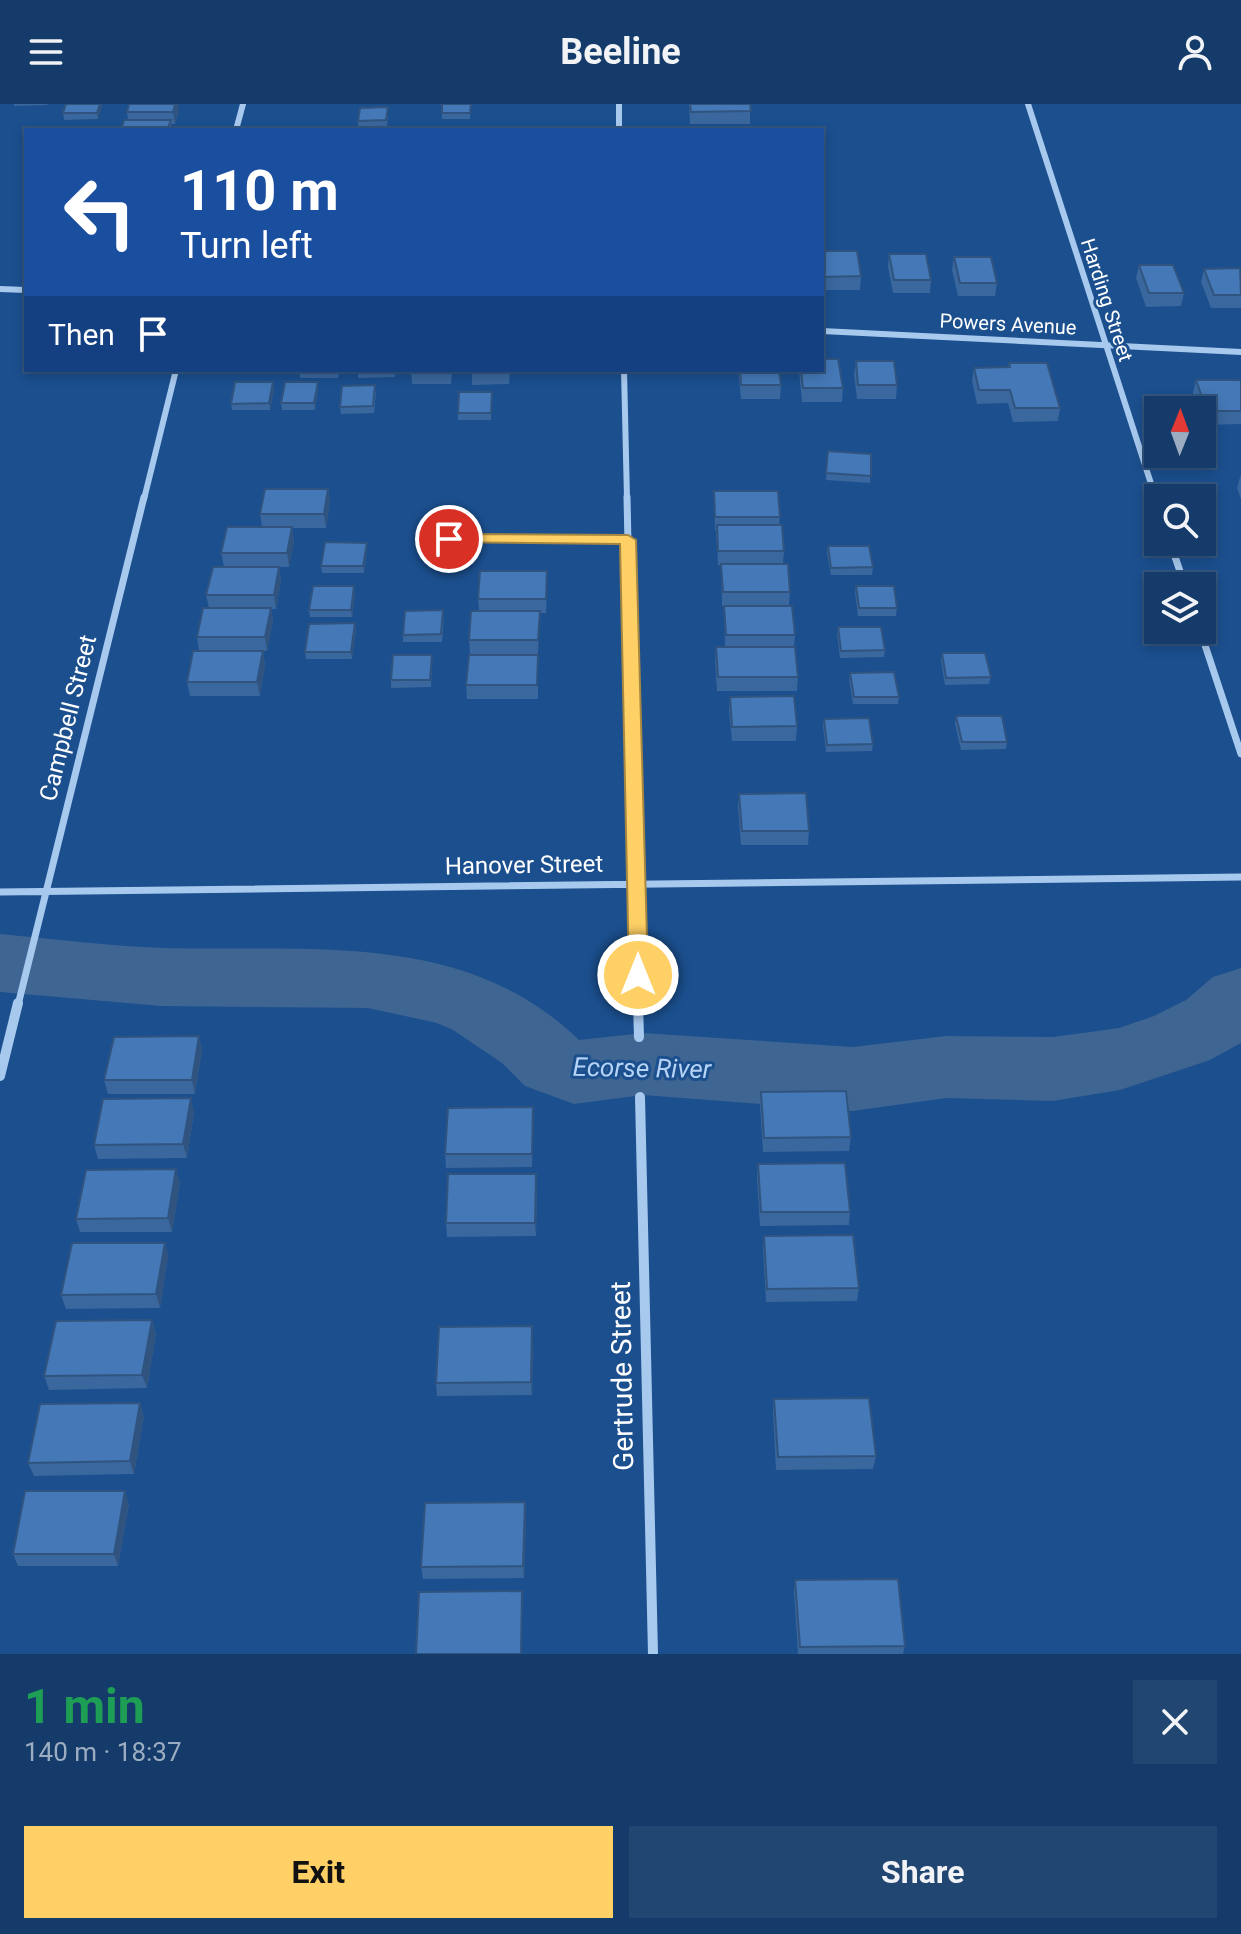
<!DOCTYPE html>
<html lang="en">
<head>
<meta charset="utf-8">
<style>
  :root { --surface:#143b6a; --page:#214672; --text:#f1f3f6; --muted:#9dadc1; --line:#33557e; --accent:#fed065 }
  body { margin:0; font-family:Roboto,sans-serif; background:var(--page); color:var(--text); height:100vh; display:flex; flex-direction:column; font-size:30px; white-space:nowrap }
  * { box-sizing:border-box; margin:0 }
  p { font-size:26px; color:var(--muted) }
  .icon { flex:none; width:44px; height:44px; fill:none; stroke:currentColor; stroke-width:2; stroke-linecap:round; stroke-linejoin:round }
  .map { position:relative; height:1550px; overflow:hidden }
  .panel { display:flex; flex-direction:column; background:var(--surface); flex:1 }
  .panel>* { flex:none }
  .top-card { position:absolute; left:24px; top:24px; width:800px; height:244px; border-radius:0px; box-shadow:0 4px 12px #0003,0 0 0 2px var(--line); background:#1a4fa0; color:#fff; overflow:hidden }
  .needle { width:52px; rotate:1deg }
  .controls { position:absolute; left:1144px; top:292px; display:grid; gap:16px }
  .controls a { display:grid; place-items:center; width:72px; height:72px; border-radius:0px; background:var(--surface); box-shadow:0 4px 12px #0003,0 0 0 2px var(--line); font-size:40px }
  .pin { position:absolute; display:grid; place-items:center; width:68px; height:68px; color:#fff; margin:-34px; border:4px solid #fff; border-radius:50%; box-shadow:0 2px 8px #0007 }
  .me { position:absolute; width:88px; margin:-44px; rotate:0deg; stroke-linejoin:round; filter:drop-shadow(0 0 6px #0008) }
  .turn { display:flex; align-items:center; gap:28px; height:168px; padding:0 24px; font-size:36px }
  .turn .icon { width:104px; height:104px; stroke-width:2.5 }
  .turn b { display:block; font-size:56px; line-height:68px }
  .then { display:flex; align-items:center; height:76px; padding:0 24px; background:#0003; gap:16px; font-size:30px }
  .round { display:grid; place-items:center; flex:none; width:84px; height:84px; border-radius:0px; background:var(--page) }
  .summary { display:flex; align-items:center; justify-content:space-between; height:136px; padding:0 24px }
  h1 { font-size:48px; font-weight:700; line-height:60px; color:#1e9e55 }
  .action { display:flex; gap:16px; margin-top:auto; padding:16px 24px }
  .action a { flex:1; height:92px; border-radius:0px; background:var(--accent); color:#111; font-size:32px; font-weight:700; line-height:92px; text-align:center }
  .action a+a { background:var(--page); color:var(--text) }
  header { display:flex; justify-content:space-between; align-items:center; height:104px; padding:0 24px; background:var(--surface); font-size:36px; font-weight:700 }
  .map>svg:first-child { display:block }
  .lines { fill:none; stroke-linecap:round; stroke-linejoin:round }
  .river { fill:#3f6592; fill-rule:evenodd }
  .service { stroke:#a8c9ee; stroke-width:6 }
  .minor-far2 { stroke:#a8c9ee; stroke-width:6 }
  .minor-far1 { stroke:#a8c9ee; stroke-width:7 }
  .minor { stroke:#a8c9ee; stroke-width:10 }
  .wall { fill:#3a679d }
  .shaded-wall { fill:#30547f }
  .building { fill:#4478b6; stroke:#30547f; stroke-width:2 }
  .route { fill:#fed065; stroke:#a58742; stroke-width:2 }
  .labels { text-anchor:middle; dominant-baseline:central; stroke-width:6; stroke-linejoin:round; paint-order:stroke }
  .far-street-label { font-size:20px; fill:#fff; stroke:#1b4f8e }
  .street-label { font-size:24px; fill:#fff; stroke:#1b4f8e }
  .water-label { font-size:26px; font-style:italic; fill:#b4d3f5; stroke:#1b4f8e }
  .near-street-label { font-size:28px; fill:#fff; stroke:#1b4f8e }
</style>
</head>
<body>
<header><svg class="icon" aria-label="menu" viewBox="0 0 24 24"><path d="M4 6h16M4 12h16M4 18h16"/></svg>Beeline<svg class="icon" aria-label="person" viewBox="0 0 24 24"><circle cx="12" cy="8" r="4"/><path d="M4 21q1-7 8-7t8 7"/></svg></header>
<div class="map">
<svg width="1241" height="1550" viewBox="0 0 1241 1550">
  <rect width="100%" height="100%" fill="#1b4f8e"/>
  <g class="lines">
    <path class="river" d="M0,830C54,835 109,842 164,844C309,848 465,825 579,936L643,929L853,943L946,932L1053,933L1119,924L1154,912L1186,896L1213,873L1241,864V939L1210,956L1120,986L1053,997L946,994L853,1007L643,991L574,1000L525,982L502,959L453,926L437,919L368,904L161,902L0,888Z"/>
    <path class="service" d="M421,435L628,436"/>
    <path class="minor-far2" d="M619,0V26
      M1028,0L1156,395
      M236,26L243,0
      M0,185L26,186
      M822,227L1241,248
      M624,266L627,395
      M144,395L176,266"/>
    <path class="minor-far1" d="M627,393L638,901
      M1155,393L1158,401
      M1170,438L1185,482
      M1200,526L1241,650
      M0,788L1241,773
      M18,901L144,393"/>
    <path class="minor" d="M638,899L639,933
      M0,972L18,899
      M640,993L653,1550"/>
  </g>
  <path class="wall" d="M14,0H48L47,1L14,2Z
    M66,0H102V2L98,15L64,16L63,9Z
    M471,0L470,15H442V9Z
    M689,0H750V20H690Z
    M179,6L175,20H171L172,26L128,16L127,8Z
    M388,10L387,23H358V17Z
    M822,147L861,172L860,186H823L822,177Z
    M889,150L931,176L930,189H893L888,163Z
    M954,153L997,179L995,192H958L952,166Z
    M1139,161L1184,189L1181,202L1146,203L1136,174Z
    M1204,165L1241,166V204H1211L1201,178Z
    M856,257L897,281L896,295H857L854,271Z
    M1009,259L1060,304L1058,317L1013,318L1008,299L977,300L972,277L974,264L1008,263Z
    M299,266H339L338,274H300Z
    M358,266H396L395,273L358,274Z
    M411,266H452L451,280H412Z
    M472,266H510L509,280L472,281Z
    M738,266H779L781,281L780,295H741Z
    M799,266H822L843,284L842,298H802Z
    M1196,276L1241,278V320L1204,321L1202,316V306H1199L1193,289Z
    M273,278L274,285L270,306H232L231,300Z
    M318,278V284L315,306H282L281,299Z
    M376,288L374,309L341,310L340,303Z
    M492,288L491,316H458V309Z
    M828,347L871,350L870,379L826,376Z
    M1241,370V395L1237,384Z
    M328,385L330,398L326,424H292L294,437L289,463H224L221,449L262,423L260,410Z
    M714,387L780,413L779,421L784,447L783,460L790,488L789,502H722L721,461H718L716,427H715Z
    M367,439V446L364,469H322L321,462Z
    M828,442L873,463L872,471H831L827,450Z
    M279,463L281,477L276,505H271L273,518L267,547H199L197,533L209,504L206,491Z
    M547,481L546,509H540L538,550H470L469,536L479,507L478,495Z
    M856,482L897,504L896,512H858L855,489Z
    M355,489L352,513H310L309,506Z
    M724,502L795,531L794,543L798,573L797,587H717L715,557L716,543H725Z
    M444,513L442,538H403V531Z
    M355,519L356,526L352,555H306L305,548Z
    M838,523L885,546L884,553L840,554L837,530Z
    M263,547L265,561L260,592H190L187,578Z
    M942,549L991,573L989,580L945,581L941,557Z
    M538,551V595H467L466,581Z
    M432,558L431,583L391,584V576Z
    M850,569L899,593L898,600H853L849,576Z
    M730,593L797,622L796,637H732L729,607Z
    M956,612L1007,638L1006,645L961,646L955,620Z
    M824,615L873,640L872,647L826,648L823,622Z
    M739,690L809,727L808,741H741L738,704Z
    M199,932L202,946L195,990H108L104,976Z
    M761,988L851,1033L849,1047L763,1048L760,1002Z
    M533,1003L532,1063L446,1064L445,1050Z
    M194,1008L187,1054L98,1055L94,1041Z
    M758,1060L850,1108L849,1121L760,1122L757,1074Z
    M180,1079L172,1128H80L76,1115Z
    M537,1083L536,1132L447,1133L446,1119Z
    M764,1132L859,1184L857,1197L766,1198L763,1146Z
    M165,1139L168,1152L160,1204L66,1205L61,1191Z
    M152,1216L156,1230L147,1284L49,1286L44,1272Z
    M533,1236L532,1291L437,1292L436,1279Z
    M774,1295L876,1352L873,1365L776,1366L773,1308Z
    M144,1312L134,1370L34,1372L28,1359Z
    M525,1398L526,1411L524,1474L423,1475L421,1463Z
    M129,1400L118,1462H18L13,1450Z
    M795,1476L905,1542L903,1550H798L794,1488Z"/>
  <path class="shaded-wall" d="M100,0H102V2L98,15L97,9Z
    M175,0H178L179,6L175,20L173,8Z
    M273,278L274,285L270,306L269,299Z
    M318,278V284L315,306L314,299Z
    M328,385L330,398L326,424L324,410Z
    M292,423L294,437L289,463L287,449Z
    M367,439V446L364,469L363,462Z
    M279,463L281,477L276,505L274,491Z
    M354,482L355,489L352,513L351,506Z
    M271,504L273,518L267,547L265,533Z
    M540,507V521L538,550V536Z
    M355,519L356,526L352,555L351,548Z
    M263,547L265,561L260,592L257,578Z
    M199,932L202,946L195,990L192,976Z
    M191,994L194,1008L187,1054L183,1040Z
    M533,1003L534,1017L532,1063V1050Z
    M176,1065L180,1079L172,1128L168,1114Z
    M536,1070L537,1083L536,1132L535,1119Z
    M165,1139L168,1152L160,1204L156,1190Z
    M152,1216L156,1230L147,1284L142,1271Z
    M532,1222L533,1236L532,1291L531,1278Z
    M140,1299L144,1312L134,1370L130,1357Z
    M125,1387L129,1400L118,1462L114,1450Z
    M525,1398L526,1411L524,1474L523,1462Z"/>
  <path class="building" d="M66,0H100L97,9H63Z
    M129,0H175L173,8H127Z
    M442,0H471L470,9H442Z
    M690,0H750L751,7L691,8Z
    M388,3L386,16L358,17L360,4Z
    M124,16H171L167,26H121Z
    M822,147H857L861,172L824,173Z
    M889,150H926L931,176H894Z
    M954,153H991L997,179H960Z
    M1139,161H1173L1184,189H1149Z
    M1240,164L1241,191H1214L1204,165Z
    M822,255H838L843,284H803L801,266H822Z
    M856,257H894L897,281H858Z
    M1009,259H1047L1060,304H1015L1010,286H979L974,264L1010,263Z
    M472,266H509L472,267Z
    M740,266H779L781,281H741Z
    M1196,276H1240L1241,278V307H1207Z
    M235,278H273L269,299L231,300Z
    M285,278H318L314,299H281Z
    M375,281L373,302L340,303L342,282Z
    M459,288H492L491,309H458Z
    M828,347L871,350V372L826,369Z
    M265,385H328L324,410H260Z
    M714,387H778L780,413H715Z
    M717,421H782L784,447H718Z
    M227,423H292L287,449H221Z
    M325,438L367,439L363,462H321Z
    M828,442H869L873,463L831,464Z
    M721,460H788L790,488H723Z
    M213,463H279L274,491H206Z
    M480,467H547L546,495H478Z
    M313,482H354L351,506H309Z
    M856,482H894L897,504H859Z
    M724,502H792L795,531H726Z
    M203,504H271L265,533H197Z
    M443,506L441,530L403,531L405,507Z
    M471,507H540L538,536H469Z
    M355,519L351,548H305L309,520Z
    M838,523H881L885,546L841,547Z
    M716,543H795L798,573H718Z
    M193,547H263L257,578H187Z
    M942,549H985L991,573L946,574Z
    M393,551H432L430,576H391Z
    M469,551H538L537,581H466Z
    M894,568L899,593H854L850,569Z
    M794,592L797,622L732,623L730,593Z
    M956,612H1002L1007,638H962Z
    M869,614L873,640L827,641L824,615Z
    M806,689L809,727H742L739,690Z
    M199,932L192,976H104L114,933Z
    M846,987L851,1033L764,1034L761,988Z
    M191,994L183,1040L94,1041L103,995Z
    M533,1003L532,1050H445L448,1004Z
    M845,1059L850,1108H761L758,1060Z
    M176,1065L168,1114L76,1115L86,1066Z
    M448,1070H536L535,1119H446Z
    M853,1131L859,1184L767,1185L764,1132Z
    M72,1139H165L156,1190L61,1191Z
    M152,1216L142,1271L44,1272L56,1217Z
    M532,1222L531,1278L436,1279L439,1223Z
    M869,1294L876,1352L778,1353L774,1295Z
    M140,1299L130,1357L28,1359L40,1300Z
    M25,1387H125L114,1450H13Z
    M525,1398L523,1462L421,1463L425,1399Z
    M898,1475L905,1542L800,1543L795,1476Z
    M522,1487L521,1550H416L419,1488Z"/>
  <path class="route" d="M449,430L628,431L636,436L648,871L645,876L638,878L629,871L620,440L444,438V432Z"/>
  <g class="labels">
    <g class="far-street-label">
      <text transform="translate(1107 196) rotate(72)">Harding Street</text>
      <text transform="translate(1008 220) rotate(3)">Powers Avenue</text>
    </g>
    <g class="street-label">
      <text transform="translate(68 614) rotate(-76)">Campbell Street</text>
      <text transform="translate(524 761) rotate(-1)">Hanover Street</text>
    </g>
    <g class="water-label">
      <text transform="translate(642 964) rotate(1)">Ecorse River</text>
    </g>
    <g class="near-street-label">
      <text transform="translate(622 1272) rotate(-91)">Gertrude Street</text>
    </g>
  </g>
</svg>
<div class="controls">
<a><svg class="needle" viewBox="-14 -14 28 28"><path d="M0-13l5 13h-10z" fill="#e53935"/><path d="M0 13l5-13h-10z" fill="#9dadc1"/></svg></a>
<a><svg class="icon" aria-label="search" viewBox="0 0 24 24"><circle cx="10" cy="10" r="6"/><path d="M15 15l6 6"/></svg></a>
<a><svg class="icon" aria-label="layers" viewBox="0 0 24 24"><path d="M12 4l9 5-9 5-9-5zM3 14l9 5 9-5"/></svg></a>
</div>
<div class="pin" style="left:449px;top:435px;background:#d93025"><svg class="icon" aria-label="arrive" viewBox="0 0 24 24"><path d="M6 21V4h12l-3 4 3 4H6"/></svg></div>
<svg class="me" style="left:638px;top:871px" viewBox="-20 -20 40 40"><circle r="17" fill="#fed065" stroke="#fff" stroke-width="3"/><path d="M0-11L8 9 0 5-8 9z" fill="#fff"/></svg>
<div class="top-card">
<div class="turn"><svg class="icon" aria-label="left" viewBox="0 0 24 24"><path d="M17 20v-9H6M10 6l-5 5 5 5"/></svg><div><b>110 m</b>Turn left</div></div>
<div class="then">Then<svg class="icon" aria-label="arrive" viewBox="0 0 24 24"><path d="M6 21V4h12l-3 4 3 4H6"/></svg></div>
</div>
</div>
<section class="panel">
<div class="summary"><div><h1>1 min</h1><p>140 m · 18:37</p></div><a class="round"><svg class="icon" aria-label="close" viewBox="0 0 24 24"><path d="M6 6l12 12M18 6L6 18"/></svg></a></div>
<div class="action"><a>Exit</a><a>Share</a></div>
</section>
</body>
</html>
